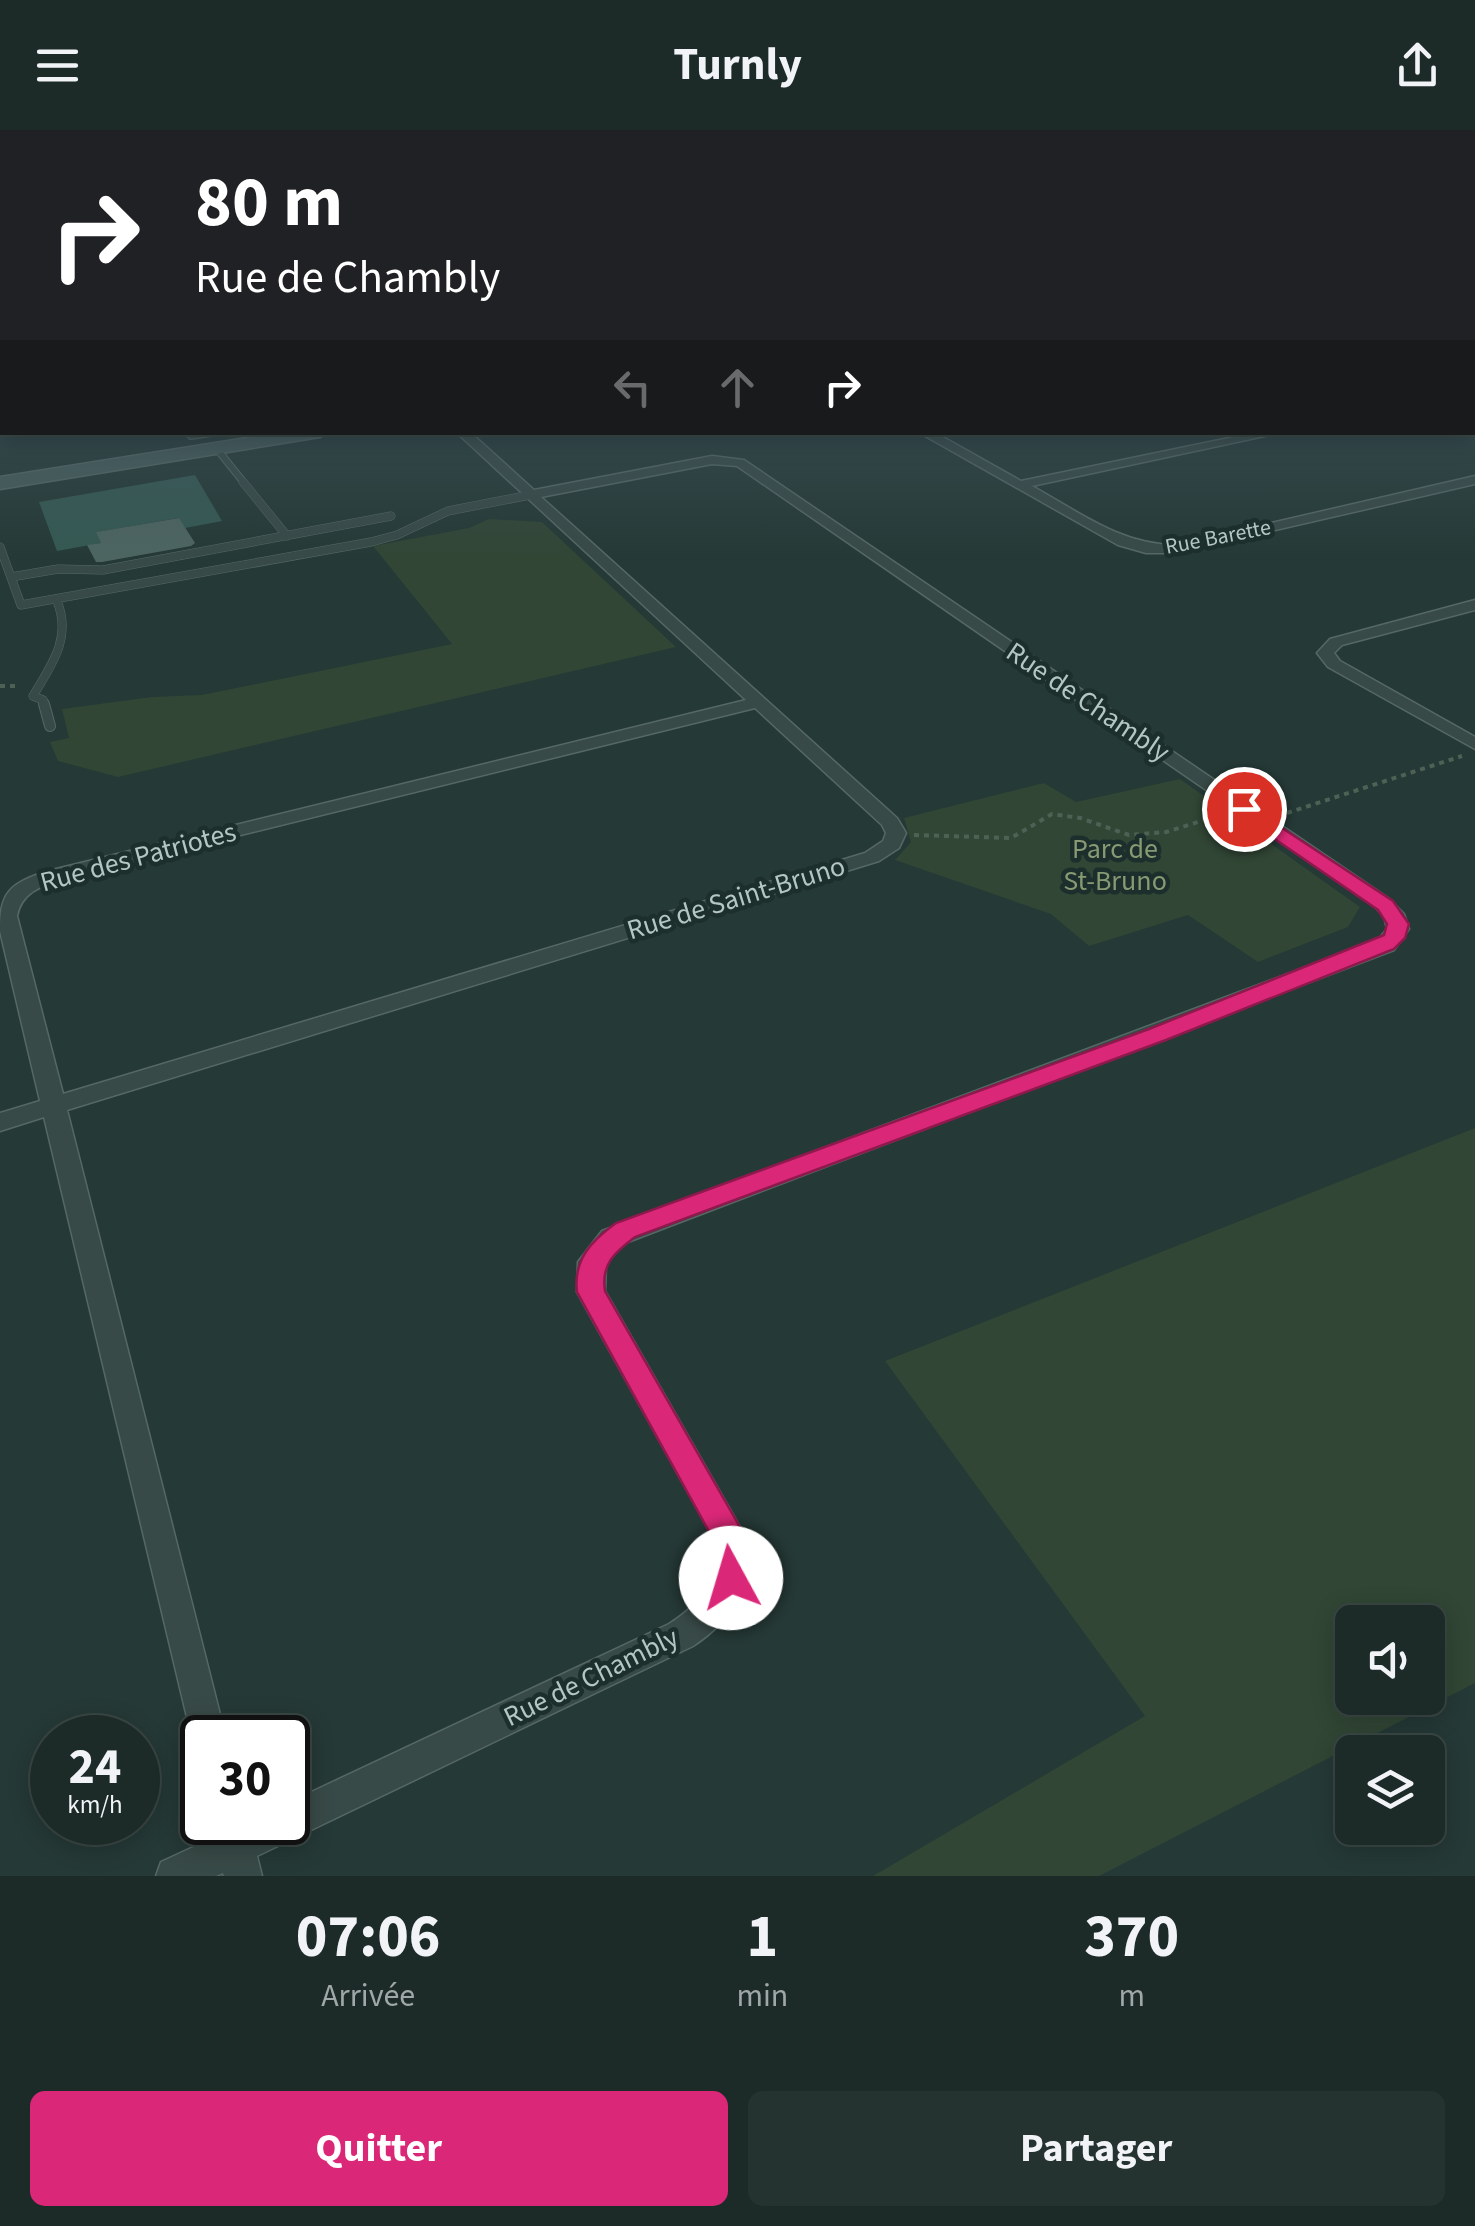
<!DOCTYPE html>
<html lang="fr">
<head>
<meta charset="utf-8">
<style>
  :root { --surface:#1c2b28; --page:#253330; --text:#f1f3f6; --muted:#a0a7a8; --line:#3a4745; --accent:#db2777 }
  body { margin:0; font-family:"Source Sans 3",sans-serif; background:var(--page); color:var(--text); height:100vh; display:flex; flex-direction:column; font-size:38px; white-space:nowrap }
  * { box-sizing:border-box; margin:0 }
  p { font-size:32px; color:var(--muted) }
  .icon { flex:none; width:55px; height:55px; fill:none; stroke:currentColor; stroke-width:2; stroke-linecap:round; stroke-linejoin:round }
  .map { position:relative; height:1746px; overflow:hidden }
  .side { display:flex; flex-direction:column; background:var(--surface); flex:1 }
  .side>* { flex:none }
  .top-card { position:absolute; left:0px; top:0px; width:1475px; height:305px; box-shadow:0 5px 25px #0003,0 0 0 2px var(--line); background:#202124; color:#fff; overflow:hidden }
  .tools { position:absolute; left:1335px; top:1475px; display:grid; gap:20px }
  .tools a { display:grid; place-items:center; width:110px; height:110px; border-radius:15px; background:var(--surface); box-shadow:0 5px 25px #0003,0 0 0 2px var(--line); font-size:50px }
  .speed { position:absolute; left:30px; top:1585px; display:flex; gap:20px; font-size:50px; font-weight:700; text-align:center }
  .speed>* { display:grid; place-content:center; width:130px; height:130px; border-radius:50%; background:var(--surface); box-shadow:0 5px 25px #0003,0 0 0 2px var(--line); line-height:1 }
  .speed small { font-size:25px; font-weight:400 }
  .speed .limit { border:5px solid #111; border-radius:15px; background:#fff; color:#111 }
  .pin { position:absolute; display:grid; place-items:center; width:85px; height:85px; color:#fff; margin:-42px; border:5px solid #fff; border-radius:50%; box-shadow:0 2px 10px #0007 }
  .me { position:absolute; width:110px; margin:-55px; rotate:354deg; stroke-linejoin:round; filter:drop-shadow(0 0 8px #0008) }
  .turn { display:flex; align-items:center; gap:35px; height:210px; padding:0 30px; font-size:45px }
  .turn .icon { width:130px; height:130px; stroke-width:2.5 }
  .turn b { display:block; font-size:70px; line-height:85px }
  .lanes { display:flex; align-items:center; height:95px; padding:0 30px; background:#0003; justify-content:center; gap:50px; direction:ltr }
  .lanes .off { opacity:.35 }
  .eta { display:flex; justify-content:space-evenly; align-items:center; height:170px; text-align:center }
  .eta b { font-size:60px; font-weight:700; line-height:70px }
  .cta { display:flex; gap:20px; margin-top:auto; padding:20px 30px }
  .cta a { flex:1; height:115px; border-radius:15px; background:var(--accent); color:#fff; font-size:40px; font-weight:700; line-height:115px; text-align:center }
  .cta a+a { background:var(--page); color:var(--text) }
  header { display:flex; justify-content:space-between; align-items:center; height:130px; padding:0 30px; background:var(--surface); font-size:45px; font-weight:700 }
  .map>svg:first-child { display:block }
  .green { fill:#314635; fill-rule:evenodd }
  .water { fill:#355953 }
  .building { fill:#4d6561 }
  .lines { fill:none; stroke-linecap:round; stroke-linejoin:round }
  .lane-far2-casing { stroke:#566865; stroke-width:8 }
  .lane-far1-casing { stroke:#566865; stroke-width:9 }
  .lane-casing { stroke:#566865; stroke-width:12 }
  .street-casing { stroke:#566865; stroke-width:3 }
  .secondary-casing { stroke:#566865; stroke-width:3 }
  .highway-casing { stroke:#435552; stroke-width:3 }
  .path-far1 { stroke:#4d6155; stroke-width:2.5; stroke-dasharray:4 4; stroke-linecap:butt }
  .path { stroke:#4d6155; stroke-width:4; stroke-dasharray:5 5; stroke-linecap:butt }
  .lane-far2 { stroke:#384a47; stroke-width:6 }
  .lane-far1 { stroke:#384a47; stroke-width:8 }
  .lane { stroke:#384a47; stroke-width:10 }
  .street { fill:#384a47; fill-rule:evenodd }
  .secondary { fill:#465d5a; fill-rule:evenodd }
  .highway { fill:#6f5659; fill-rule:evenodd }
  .route { fill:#db2777; stroke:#8e194d; stroke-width:2.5 }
  .labels { text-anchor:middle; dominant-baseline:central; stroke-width:9; stroke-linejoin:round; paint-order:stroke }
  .far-street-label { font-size:22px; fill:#b3c6c3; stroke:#1d2f2c }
  .street-label { font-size:28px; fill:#b3c6c3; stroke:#1d2f2c }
  .park-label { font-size:28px; fill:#879a73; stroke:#1d2f2c }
</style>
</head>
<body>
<header><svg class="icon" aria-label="menu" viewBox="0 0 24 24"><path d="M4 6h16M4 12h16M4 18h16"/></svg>Turnly<svg class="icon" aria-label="share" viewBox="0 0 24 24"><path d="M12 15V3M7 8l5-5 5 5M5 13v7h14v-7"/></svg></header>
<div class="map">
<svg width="1475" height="1746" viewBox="0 0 1475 1746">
  <rect width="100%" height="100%" fill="#253936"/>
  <path class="green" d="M489,389L542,392L676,517L118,647L58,631L50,612L69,608L62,579L152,567L202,565L452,514L373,416L469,398Z
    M1180,649L1360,777L1348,797L1258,832L1188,785L1089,816L1051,784L895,730L911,712L904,688L1044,653L1076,672Z
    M1475,998V1553L1099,1746H873L1145,1586L885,1231ZM1352,1492H1428V1568H1352Z"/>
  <path class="water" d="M195,345L222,391L185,398L178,388L97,402L101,413L57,421L39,372Z"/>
  <path class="building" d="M179,388L195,413L191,416L102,432H96L87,415L101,413L96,402Z"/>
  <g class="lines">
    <g class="lane-far2-casing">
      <path id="lane-far2" d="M188,302L191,306L217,302
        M217,319L245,354"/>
    </g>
    <g class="lane-far1-casing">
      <path id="lane-far1" d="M243,352L287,406
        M0,417L21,475L371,412L397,405L448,381L530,365
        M11,447L58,439L103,440L391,386
        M45,576L43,570L33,566C52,534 72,508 57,471"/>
    </g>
    <g class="lane-casing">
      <path id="lane" d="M44,574L50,596"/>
    </g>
    <g class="street-casing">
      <path id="street" d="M1472,190H1475V196H1472Z
        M1472,251H1475V258H1472Z
        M456,302H470L534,360L712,326L744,330L1388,768L1404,784L1409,799L1394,820L620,1115L606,1134L605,1161L744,1404C755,1452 733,1490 693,1516L257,1726L262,1746H224L223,1743L216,1746H156L161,1732L215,1707L211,1692H288V1673L669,1494C703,1472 721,1449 713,1407L577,1162L578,1132L602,1101L1378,810L1387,799L1384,786L1374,776L737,336L712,334L541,367L897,688L906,703L899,718L879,731L67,980L226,1608H202V1624L195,1621L44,987L0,1001V983L40,971L0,801C0,763 8,755 44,742L746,570ZM755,578L882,695L886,703L883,711L865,723L63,964L17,786C21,764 39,757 58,750Z
        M918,302H934L1021,351L1258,302H1284L1032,356C1079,382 1121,415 1176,415L1475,346V354L1176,423H1146L1118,415Z
        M1475,470V480L1342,515L1334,523L1340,531L1475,607V619L1328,537L1317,523L1330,509Z"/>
    </g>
    <g class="secondary-casing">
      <path id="secondary" d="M284,302H328L320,307L0,359V347Z"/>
    </g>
    <g class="highway-casing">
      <path id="highway" d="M0,211H2V223H0Z
        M0,276H2V290H0Z"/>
    </g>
    <path class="path-far1" d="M339,306L360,302"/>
    <path class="path" d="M0,556H20
      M1287,683L1462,626
      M914,705L1011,708L1052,684L1080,688L1129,705L1166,702L1221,685"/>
    <use href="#lane-far2" class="lane-far2"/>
    <use href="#lane-far1" class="lane-far1"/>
    <use href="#lane" class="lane"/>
    <use href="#street" class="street"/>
    <use href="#secondary" class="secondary"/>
    <use href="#highway" class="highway"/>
  </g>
  <linearGradient id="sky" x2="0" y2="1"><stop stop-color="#141f1e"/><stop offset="0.43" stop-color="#40545d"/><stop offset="1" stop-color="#40545d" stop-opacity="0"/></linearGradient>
  <rect width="1475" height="428" fill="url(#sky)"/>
  <path class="route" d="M1244,673L1393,771L1409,794L1405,808L1394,819L1166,910L635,1107C614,1123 601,1134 605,1161L744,1404L749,1424L743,1459L731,1463L719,1459L715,1448L712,1407L577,1162C573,1130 591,1111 616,1093L1149,899L1384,805L1387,794L1378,780L1237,683L1234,679Z"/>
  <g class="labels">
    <g class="far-street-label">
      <text transform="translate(1218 407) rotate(-11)">Rue Barette</text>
    </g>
    <g class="street-label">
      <text transform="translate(1088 572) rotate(34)">Rue de Chambly</text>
      <text transform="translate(138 727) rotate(-15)">Rue des Patriotes</text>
      <text transform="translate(736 768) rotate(-17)">Rue de Saint-Bruno</text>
      <text transform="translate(591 1547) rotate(-26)">Rue de Chambly</text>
    </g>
    <g class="park-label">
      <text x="1115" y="719">Parc de<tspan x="1115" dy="32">St-Bruno</tspan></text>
    </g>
  </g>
</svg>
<div class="tools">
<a><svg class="icon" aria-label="sound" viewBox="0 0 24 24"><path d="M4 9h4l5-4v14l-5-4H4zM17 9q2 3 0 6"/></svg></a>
<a><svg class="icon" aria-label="layers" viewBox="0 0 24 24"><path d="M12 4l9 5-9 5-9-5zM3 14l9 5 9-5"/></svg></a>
</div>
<div class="speed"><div>24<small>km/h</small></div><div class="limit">30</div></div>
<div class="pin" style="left:1244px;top:679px;background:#d93025"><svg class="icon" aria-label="arrive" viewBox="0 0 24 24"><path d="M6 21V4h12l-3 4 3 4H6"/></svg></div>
<svg class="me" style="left:731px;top:1448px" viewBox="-20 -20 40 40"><circle r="19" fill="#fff"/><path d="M0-13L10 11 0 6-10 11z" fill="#db2777"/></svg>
<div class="top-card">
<div class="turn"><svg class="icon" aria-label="right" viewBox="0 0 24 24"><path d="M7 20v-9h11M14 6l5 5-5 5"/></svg><div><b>80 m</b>Rue de Chambly</div></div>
<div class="lanes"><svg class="icon off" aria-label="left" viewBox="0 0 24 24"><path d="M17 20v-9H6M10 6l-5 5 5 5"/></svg><svg class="icon off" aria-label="ahead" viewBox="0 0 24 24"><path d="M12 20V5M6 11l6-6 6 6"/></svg><svg class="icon" aria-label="right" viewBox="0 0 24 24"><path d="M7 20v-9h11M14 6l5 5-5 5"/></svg></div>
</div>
</div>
<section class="side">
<div class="eta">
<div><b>07:06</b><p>Arrivée</p></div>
<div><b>1</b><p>min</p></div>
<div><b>370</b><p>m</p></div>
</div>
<div class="cta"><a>Quitter</a><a>Partager</a></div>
</section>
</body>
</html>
